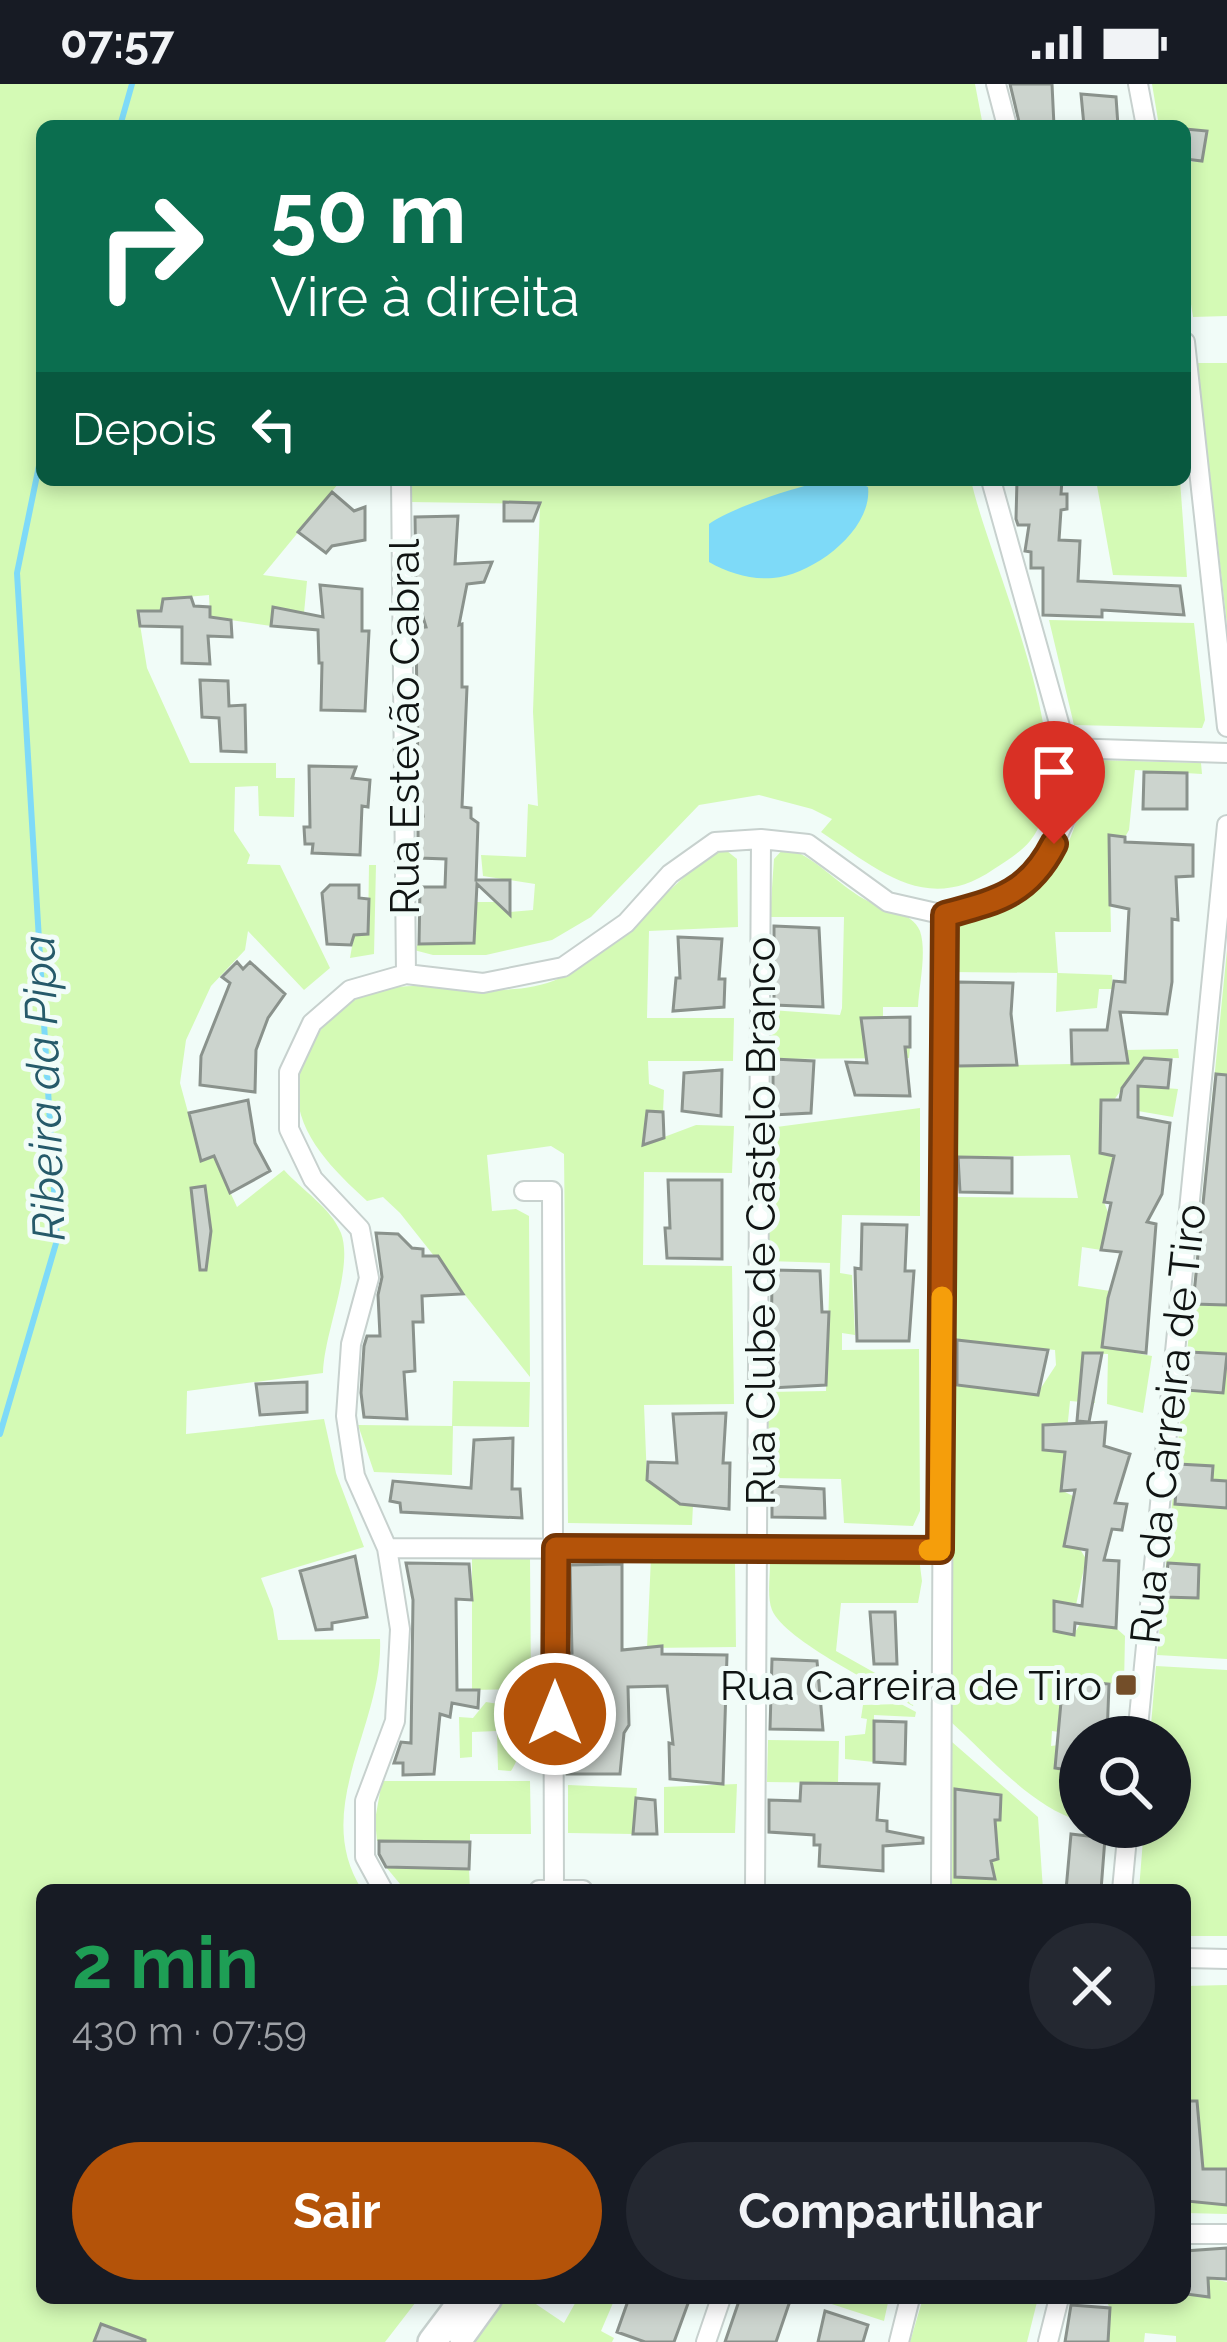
<!DOCTYPE html>
<html lang="pt">
<head>
<meta charset="utf-8">
<style>
  :root { --surface:#171b24; --page:#242831; --text:#f1f3f6; --muted:#9ea1a6; --accent:#b45309 }
  body { margin:0; font-family:Raleway,sans-serif; background:var(--page); color:var(--text); height:100vh; display:flex; flex-direction:column; font-size:45px; white-space:nowrap }
  * { box-sizing:border-box; margin:0 }
  p { font-size:39px; color:var(--muted) }
  .icon { flex:none; width:66px; height:66px; fill:none; stroke:currentColor; stroke-width:2; stroke-linecap:round; stroke-linejoin:round }
  .map { position:relative; flex:1; overflow:hidden }
  .side { position:absolute; left:36px; top:1800px; width:1155px; height:420px; display:flex; flex-direction:column; background:var(--surface); border-radius:18px; box-shadow:0 6px 18px #0003 }
  .side>* { flex:none }
  .top-card { position:absolute; left:36px; top:36px; width:1155px; height:366px; border-radius:18px; box-shadow:0 6px 18px #0003; background:#0b6e4f; color:#fff; overflow:hidden }
  .buttons { position:absolute; left:1059px; top:1632px; display:grid; gap:24px }
  .buttons a { display:grid; place-items:center; width:132px; height:132px; border-radius:50%; background:var(--surface); box-shadow:0 6px 18px #0003; font-size:60px }
  .pin { position:absolute; display:grid; place-items:center; width:102px; height:102px; color:#fff; margin:-123px -51px; border-radius:50% 50% 50% 0; rotate:-45deg; box-shadow:0 0 12px #0007 }
  .pin .icon { rotate:45deg }
  .me { position:absolute; width:132px; margin:-66px; rotate:0deg; stroke-linejoin:round; filter:drop-shadow(0 0 9px #0008) }
  .turn { display:flex; align-items:center; gap:42px; height:252px; padding:0 36px; font-size:54px }
  .turn .icon { width:156px; height:156px; stroke-width:2.5 }
  .turn b { display:block; font-size:84px; line-height:102px }
  .then { display:flex; align-items:center; height:114px; padding:0 36px; background:#0003; gap:24px; font-size:45px }
  .round { display:grid; place-items:center; flex:none; width:126px; height:126px; border-radius:63px; background:var(--page) }
  .overview { display:flex; align-items:center; justify-content:space-between; height:204px; padding:0 36px }
  h1 { font-size:72px; font-weight:700; line-height:90px; color:#1e9e55 }
  .primary-button { display:flex; gap:24px; margin-top:auto; padding:24px 36px }
  .primary-button a { flex:1; height:138px; border-radius:72px; background:var(--accent); color:#fff; font-size:48px; font-weight:700; line-height:138px; text-align:center }
  .primary-button a+a { background:var(--page); color:var(--text) }
  .status { display:flex; justify-content:space-between; align-items:center; height:84px; padding:0 60px; background:var(--surface); direction:ltr }
  .status svg { height:33px; fill:currentColor }
  .map>svg:first-child { display:block }
  .green { fill:#d4fab5 }
  .water { fill:#7edaf8 }
  .lines { fill:none; stroke-linecap:round; stroke-linejoin:round }
  .stream { stroke:#7edaf8; stroke-width:6 }
  .building { fill:#ccd4ce; stroke:#8a928c; stroke-width:3 }
  .minor-casing { stroke:#c7d1ce; stroke-width:22 }
  .secondary-casing { stroke:#c7d1ce; stroke-width:32 }
  .minor { stroke:#fff; stroke-width:18 }
  .secondary { stroke:#fff; stroke-width:27 }
  .route-casing { stroke:#753606; stroke-width:30 }
  .route { stroke:#b45309; stroke-width:21 }
  .slow { stroke:#f59e0b; stroke-width:21 }
  .poi-dot { fill:#734e29; stroke:#f1fcf8; stroke-width:4.5 }
  .labels { text-anchor:middle; dominant-baseline:central; stroke-width:10; stroke-linejoin:round; paint-order:stroke }
  .street-label { font-size:42px; fill:#101413; stroke:#f1fcf8 }
  .poi-label { font-size:42px; fill:#101413; stroke:#f1fcf8; text-anchor:end }
  .water-label { font-size:45px; font-style:italic; fill:#265a6a; stroke:#f1fcf8 }
</style>
</head>
<body>
<div class="status"><b>07:57</b><svg viewBox="0 0 49 12"><path d="M0 12V9h3v3zM5 12V6h3v6zM10 12V3h3v9zM15 12V0h3v12zM26 1h20v11H26zM47 4h2v5h-2z"/></svg></div>
<div class="map">
<svg width="1227" height="2258" viewBox="0 0 1227 2258">
  <rect width="100%" height="100%" fill="#f1fcf8"/>
  <path class="green" d="M0,0H975L983,42H42V396H335L338,400L263,491L307,497L304,529L273,524L271,542L210,533L209,511L164,515L161,527L138,528L147,584L190,679H276V694H295L294,733L259,732L258,702L235,703L234,747L250,771L247,780L280,781L330,884L304,906L248,847L245,866L211,902L186,956L180,999L201,1076L214,1073L237,1123L284,1086C302,1106 331,1124 341,1149C354,1184 324,1248 323,1289L187,1307L186,1350L324,1335L336,1389L364,1463L261,1494L273,1525L278,1556L380,1555C384,1641 310,1724 362,1806H42V2214H419L385,2258H0Z
    M1152,0H1227V232L1193,233L1185,181V78L1202,77L1185,42H1159Z
    M1197,279H1227V541Z
    M410,396H971C989,480 1089,685 1030,757C1021,768 1006,777 994,785C926,832 878,785 821,748L832,735L812,725L759,711L699,721L591,833L552,856L486,871H433L414,866L418,860L474,859L476,818H496L510,828L533,826L535,800L483,792L481,771L526,773L528,720L538,722L533,628L540,420L410,418Z
    M1096,396H1180L1187,493L1113,491Z
    M1049,536L1194,539L1205,636L1202,644L1074,641Z
    M1097,676L1201,679L1202,690L1135,686L1129,746L1125,753L1109,752L1111,848H1055L1058,889L1112,891L1113,905H1099L1097,924L1056,928L1057,889L953,888L956,840L960,836C1025,833 1062,790 1078,731C1082,714 1076,700 1082,684Z
    M785,763C817,774 836,799 864,815C881,825 912,827 920,847C927,868 919,901 918,923H883V933L862,934L865,962L910,963L909,974L769,975L771,926L840,931L842,924L844,833H770L774,775Z
    M715,767H727L737,775L738,843L649,847L647,934H734L733,977H648L649,1000L664,1006L663,1028L647,1027L643,1061L696,1041L734,1042L732,1089L644,1088L643,1181L732,1182L734,1320L644,1321L647,1396L680,1420L693,1421L692,1441L568,1439L564,1070L551,1062L487,1071L492,1127L516,1125L529,1132L530,1293L400,1129L383,1113L367,1117C330,1083 286,1041 300,986C306,965 318,947 333,932C395,871 485,928 560,894C623,865 661,807 715,767Z
    M369,781H376L374,870L350,874L354,851L368,849Z
    M1227,866V1575L1157,1571Z
    M1178,965L1179,974H1144L1114,1016H1101L1100,1068L1114,1072L1104,1118L1109,1131L1101,1166L1082,1163L1078,1202L1110,1207L1102,1263L1152,1272L1143,1329L1107,1320L1108,1270L1083,1269L1095,1319L1070,1317L1061,1406L1081,1416L1080,1465L1086,1475L1076,1521L1055,1517L1054,1547L1074,1550L1080,1540L1116,1544L1125,1552L1124,1600L1052,1596V1606H1062L1067,1649L1052,1647L1051,1662L1059,1661L1056,1684L1080,1688V1737C1030,1722 989,1672 951,1638L952,1300L1037,1310L1056,1281L1055,1266L954,1256L951,1113L1078,1114L1070,1071L956,1073V982L1127,979L1126,966Z
    M1138,1002L1178,1005L1173,1033L1138,1027Z
    M920,1024V1132L842,1131L840,1189L852,1191L855,1251L842,1249V1266L919,1265L920,1427L913,1442L844,1439L841,1395L770,1394L767,1308L826,1307L830,1179L768,1177L769,1044Z
    M453,1297L530,1298L529,1343L453,1342L452,1391L374,1388L358,1341L452,1342Z
    M530,1473L531,1605L472,1606V1474Z
    M651,1473L730,1474L735,1478L736,1563L647,1564Z
    M775,1474H919L922,1497L918,1519H841L836,1567L916,1612L913,1622C882,1603 785,1557 772,1526C767,1514 770,1493 770,1479Z
    M1156,1582L1227,1586V1852H1185V1806H1139L1144,1743H1170V1653H1150Z
    M486,1618L511,1622L509,1639C522,1654 522,1670 511,1687L498,1686L497,1647L472,1648V1673L460,1674L459,1633L473,1634Z
    M901,1620L916,1628L915,1633L874,1631V1678L845,1675V1652L865,1650L867,1635L861,1634L863,1621Z
    M768,1656L839,1657L838,1699L767,1698Z
    M952,1658L1038,1733L1043,1806H947Z
    M382,1697H530L531,1750H470V1758L377,1757L375,1736Z
    M737,1700L735,1749H664V1703Z
    M568,1701L637,1704L633,1750L568,1749Z
    M386,1783L469,1785L470,1806H405Z
    M1227,1901V2130L1185,2129V1902Z
    M1208,2194L1227,2198V2258H1176V2252L1145,2249L1144,2258H1108L1110,2224L1105,2215L1140,2218L1143,2214H1185L1186,2210L1208,2213Z
    M500,2214H527L564,2239L578,2214H601L613,2219L601,2247L614,2254L612,2258H469Z
    M813,2214H889L884,2237Z
    M923,2214H1038L1027,2258H910Z"/>
  <path class="water" d="M828,396L856,397L868,403C873,446 813,491 773,494C751,496 728,489 709,478V440C733,423 796,403 828,396Z"/>
  <g class="lines">
    <path class="stream" d="M120,42L132,0
      M0,1350L57,1156L17,489L42,367"/>
  </g>
  <path class="building" d="M1010,0H1052L1054,42H1020Z
    M1081,10L1116,13L1118,42H1084Z
    M1185,45L1207,47L1202,77L1185,75Z
    M1017,396H1062L1061,410H1067V425L1061,426L1059,456L1080,457L1078,497L1180,502L1184,531L1102,526V533L1043,531V484H1031V468L1025,467L1029,441H1018L1016,435Z
    M332,408L354,427L365,423V456L332,462L326,469L298,448Z
    M504,418L540,419L533,437H504Z
    M458,432L455,480L492,478L484,498L467,500L459,541L462,540V603H467L462,723L471,724V734L478,739L476,796H510V831L477,800L474,859L419,860L420,803H445L446,775L419,774L418,767V732H423L418,701L416,544L426,543L416,510L415,433Z
    M320,501L362,505V547H369L365,627L321,626L322,579H319L318,546L271,542L273,523L323,533Z
    M191,513L194,522L210,523V533L231,536L232,553L208,552L210,580L182,579V543L140,542L138,527H161L163,515Z
    M200,596L228,597L229,622L245,621L246,668L221,667L219,634L202,633Z
    M309,682L356,683L352,694L370,696L368,723L362,722L360,771L312,769L313,760H305L304,743H310Z
    M1144,688L1187,689V725H1143Z
    M1109,751L1125,753V758L1193,761V792L1176,793L1178,836L1172,835V898L1167,930L1120,928L1128,979L1072,980L1071,946H1107L1114,897L1125,898L1129,825L1110,821Z
    M330,801H359V814L369,815L368,850L354,851L351,861L327,860L322,809Z
    M774,842L819,844L823,923L774,921Z
    M678,853L722,855L719,895H725L724,923L673,927L676,894H680Z
    M237,878L243,885L250,878L285,910L268,934L256,966L255,1008L200,1001L201,972L230,899L222,893Z
    M958,898L1013,899L1011,930L1017,981L958,982Z
    M910,933V963H905L910,1012L855,1011L846,978L867,979L861,934Z
    M1144,974L1171,976L1168,1004L1138,1002V1033L1170,1039L1162,1110L1147,1138L1156,1140L1146,1269L1102,1263L1108,1214L1121,1168L1101,1166L1111,1119L1104,1118L1114,1072L1100,1069L1101,1016H1120L1122,1004Z
    M773,975L814,977L811,1029L773,1031Z
    M722,986L721,1032L682,1027L684,989Z
    M1216,990L1227,991V1221L1193,1220Z
    M248,1016L255,1059L270,1087L230,1109L214,1072L201,1077L189,1029Z
    M647,1027L663,1028L664,1054L643,1061Z
    M958,1073L1012,1074V1109L960,1108Z
    M668,1096H722V1175L667,1174L665,1144H670Z
    M205,1102L211,1147L206,1186H200L191,1104Z
    M862,1140L907,1141L905,1187H914L909,1257H857L855,1184L861,1185Z
    M376,1149L398,1150L412,1164L423,1165V1172H438L463,1210L422,1212L423,1238H413L415,1287L404,1288L407,1335L364,1333L361,1309L364,1262L367,1252H380L378,1211L382,1193Z
    M772,1186L820,1187L822,1228H829L826,1301L771,1304Z
    M957,1256L1048,1266L1038,1311L957,1301Z
    M1189,1268L1227,1270L1223,1309L1185,1306Z
    M1083,1269H1102L1089,1338L1077,1337Z
    M307,1298V1328L260,1331L256,1300Z
    M726,1329L723,1379H730L729,1425L680,1420L647,1396L648,1378L677,1379L673,1330Z
    M1106,1338L1104,1362L1130,1370L1115,1419L1127,1420L1122,1446L1112,1445L1104,1476L1119,1477L1116,1544L1075,1539L1074,1551L1054,1547V1517L1082,1522L1087,1466L1064,1462L1075,1406L1061,1407L1065,1368L1043,1366V1341Z
    M513,1354L512,1405H520L522,1434L401,1428L400,1419L390,1417L393,1397L471,1404L474,1356Z
    M1178,1380L1213,1382L1212,1396L1227,1397V1424L1175,1420Z
    M772,1402L824,1405L825,1434L772,1433Z
    M355,1472L367,1533L332,1539V1545L316,1546L300,1487Z
    M406,1479L469,1480L472,1516L456,1515L457,1606H479L478,1624L452,1619L450,1633L440,1630L434,1690L403,1691V1679H394L401,1658L411,1659L413,1516Z
    M1168,1479L1199,1481L1198,1514L1164,1513Z
    M622,1480V1566L662,1562V1570L727,1571L723,1700L670,1695L669,1659L673,1660L667,1602L628,1603L629,1641L624,1649L620,1690H567V1569H572L570,1481Z
    M870,1528H895L897,1580H874Z
    M772,1575L817,1577L823,1646L770,1645Z
    M1063,1596L1109,1600L1107,1653H1080V1688L1055,1684Z
    M874,1637L906,1638L905,1680L874,1678Z
    M801,1699L879,1700L877,1736L887,1737V1747L923,1754V1759L883,1762V1787L819,1782L820,1761H814V1751L769,1748V1716L800,1717Z
    M955,1705L1001,1711L1000,1736H995L998,1775L991,1777L995,1795L955,1793Z
    M636,1714L655,1716L657,1750H633Z
    M1071,1750L1105,1754L1101,1806H1066Z
    M379,1757L470,1758L469,1785L386,1783L379,1770Z
    M1185,2017H1197L1203,2085H1227V2121L1186,2117Z
    M1227,2164V2195L1208,2194L1209,2213L1186,2210L1185,2167Z
    M629,2214H690L674,2258H645L617,2248Z
    M740,2214H791L776,2258H725Z
    M1071,2221L1110,2224L1108,2258H1065Z
    M825,2227L868,2241L863,2258H818Z
    M101,2240L145,2256V2258H94Z"/>
  <g class="lines">
    <g class="minor-casing">
      <path id="minor" d="M996,0L1007,42
        M1138,0L1146,42
        M1185,258L1227,643
        M401,396L406,890
        M1066,664L1227,669
        M524,1107H552L554,1806
        M387,1464L940,1466
        M1137,1653L1227,741
        M383,1806L365,1773V1717L395,1637L400,1545L387,1464L355,1392L346,1332L351,1260L369,1194L360,1145L313,1095L289,1045V988L312,939L350,906L406,890L483,899L563,883L626,839L670,790L715,758L761,755L808,760L888,818L945,831L1005,815L1041,786L1066,734V664L991,396
        M539,1806H583
        M755,1806L761,755
        M941,1806L945,831
        M1122,1806L1128,1743
        M1185,1874L1227,1875
        M1185,2150H1227
        M706,2258L721,2214
        M899,2258L910,2214
        M1048,2258L1059,2214"/>
    </g>
    <g class="secondary-casing">
      <path id="secondary" d="M462,2250L488,2214
        M432,2258L465,2214"/>
    </g>
    <use href="#minor" class="minor"/>
    <use href="#secondary" class="secondary"/>
  </g>
  <g class="lines">
    <g class="route-casing">
      <path id="route" d="M555,1630L556,1464L940,1466L945,831C996,817 1028,811 1054,760"/>
    </g>
    <use href="#route" class="route"/>
    <path class="slow" d="M929,1466H940L942,1213"/>
  </g>
  <rect class="poi-dot" x="1114" y="1589" width="24" height="24" rx="6"/>
  <g class="labels">
    <g class="street-label">
      <text transform="translate(404 643) rotate(-90)">Rua Estevão Cabral</text>
      <text transform="translate(760 1137) rotate(-90)">Rua Clube de Castelo Branco</text>
      <text transform="translate(1168 1340) rotate(-84)">Rua da Carreira de Tiro</text>
    </g>
    <g class="poi-label">
      <text x="1102" y="1601">Rua Carreira de Tiro</text>
    </g>
    <g class="water-label">
      <text transform="translate(44 1004) rotate(-92)">Ribeira da Pipa</text>
    </g>
  </g>
</svg>
<div class="buttons">
<a><svg class="icon" aria-label="search" viewBox="0 0 24 24"><circle cx="10" cy="10" r="6"/><path d="M15 15l6 6"/></svg></a>
</div>
<div class="pin" style="left:1054px;top:760px;background:#d93025"><svg class="icon" aria-label="arrive" viewBox="0 0 24 24"><path d="M6 21V4h12l-3 4 3 4H6"/></svg></div>
<svg class="me" style="left:555px;top:1630px" viewBox="-20 -20 40 40"><circle r="17" fill="#b45309" stroke="#fff" stroke-width="3"/><path d="M0-11L8 9 0 5-8 9z" fill="#fff"/></svg>
<div class="top-card">
<div class="turn"><svg class="icon" aria-label="right" viewBox="0 0 24 24"><path d="M7 20v-9h11M14 6l5 5-5 5"/></svg><div><b>50 m</b>Vire à direita</div></div>
<div class="then">Depois<svg class="icon" aria-label="left" viewBox="0 0 24 24"><path d="M17 20v-9H6M10 6l-5 5 5 5"/></svg></div>
</div>
<section class="side">
<div class="overview"><div><h1>2 min</h1><p>430 m · 07:59</p></div><a class="round"><svg class="icon" aria-label="close" viewBox="0 0 24 24"><path d="M6 6l12 12M18 6L6 18"/></svg></a></div>
<div class="primary-button"><a>Sair</a><a>Compartilhar</a></div>
</section>
</div>
</body>
</html>
